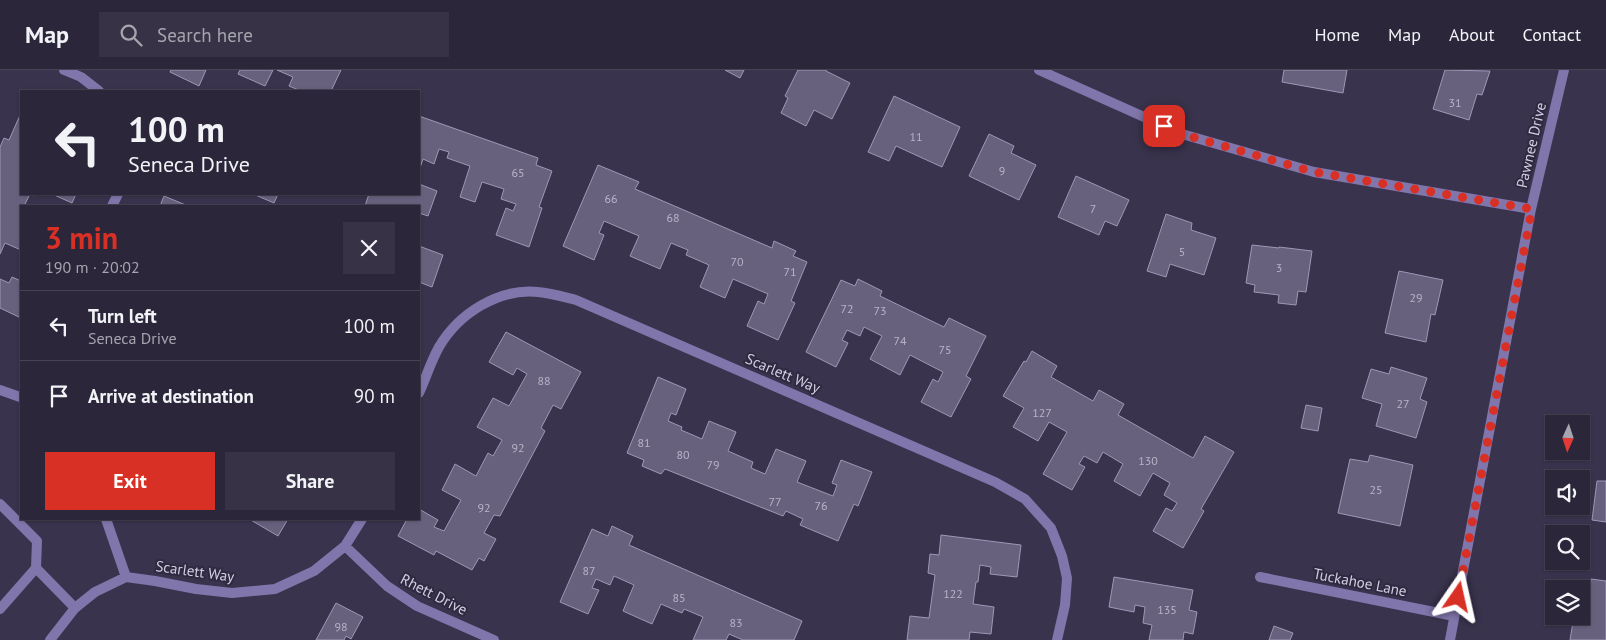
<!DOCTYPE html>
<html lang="en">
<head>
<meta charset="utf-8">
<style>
  :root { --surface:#2b263a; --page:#373245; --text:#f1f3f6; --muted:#a6a5af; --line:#474354; --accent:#d93025 }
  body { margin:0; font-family:"PT Sans",sans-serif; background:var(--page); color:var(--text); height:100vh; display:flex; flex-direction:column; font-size:19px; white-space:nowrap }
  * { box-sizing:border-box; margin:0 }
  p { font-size:16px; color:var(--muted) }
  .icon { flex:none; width:28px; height:28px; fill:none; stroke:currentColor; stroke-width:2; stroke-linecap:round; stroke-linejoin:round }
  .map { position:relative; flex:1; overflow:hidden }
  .drawer { position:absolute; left:20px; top:135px; width:400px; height:315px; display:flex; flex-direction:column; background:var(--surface); border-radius:0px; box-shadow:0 1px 4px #0004,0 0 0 1px var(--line) }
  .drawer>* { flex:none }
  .banner { position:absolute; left:20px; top:20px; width:400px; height:105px; border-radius:0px; box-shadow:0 1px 4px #0004,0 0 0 1px var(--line); background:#2b263a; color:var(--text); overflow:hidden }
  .needle { width:32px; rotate:183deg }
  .tools { position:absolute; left:1545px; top:345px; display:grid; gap:10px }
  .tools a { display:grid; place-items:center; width:45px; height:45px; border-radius:0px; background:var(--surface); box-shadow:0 1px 4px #0004,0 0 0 1px var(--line); font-size:25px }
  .pin { position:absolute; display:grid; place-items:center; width:42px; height:42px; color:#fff; margin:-21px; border-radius:10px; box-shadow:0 2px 8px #0006 }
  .me { position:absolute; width:55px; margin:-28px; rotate:11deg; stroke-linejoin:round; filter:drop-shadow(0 0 4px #0008) }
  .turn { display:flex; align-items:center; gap:18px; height:105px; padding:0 25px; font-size:22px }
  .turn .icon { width:65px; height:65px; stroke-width:2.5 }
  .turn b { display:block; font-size:35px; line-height:42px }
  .round { display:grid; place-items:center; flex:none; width:52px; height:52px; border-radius:0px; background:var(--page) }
  .headline { display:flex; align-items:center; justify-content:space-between; height:85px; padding:0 25px }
  h1 { font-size:30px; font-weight:600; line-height:38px; color:var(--accent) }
  .cta { display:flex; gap:10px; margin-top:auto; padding:10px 25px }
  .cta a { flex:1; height:58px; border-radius:0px; background:var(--accent); color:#fff; font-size:20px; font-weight:600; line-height:58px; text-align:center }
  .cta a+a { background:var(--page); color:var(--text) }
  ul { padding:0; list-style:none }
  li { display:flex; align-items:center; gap:15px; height:70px; padding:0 25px; border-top:1px solid var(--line) }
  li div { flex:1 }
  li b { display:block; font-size:19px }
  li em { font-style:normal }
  header { display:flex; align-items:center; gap:30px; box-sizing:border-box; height:70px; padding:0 25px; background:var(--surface); border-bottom:1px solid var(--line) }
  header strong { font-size:24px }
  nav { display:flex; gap:28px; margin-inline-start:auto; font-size:18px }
  .search { width:350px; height:45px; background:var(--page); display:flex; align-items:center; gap:12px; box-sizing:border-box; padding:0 18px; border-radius:0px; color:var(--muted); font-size:19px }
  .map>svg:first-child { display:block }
  .building { fill:#67617e; stroke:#9e98b7 }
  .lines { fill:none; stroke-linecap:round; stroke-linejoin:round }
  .lane { stroke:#8176ab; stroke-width:10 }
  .street { stroke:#8176ab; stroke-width:10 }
  .route { stroke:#d93025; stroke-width:9; stroke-dasharray:0 16.2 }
  .labels { text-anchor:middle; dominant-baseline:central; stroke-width:4; stroke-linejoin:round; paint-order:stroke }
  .number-label { font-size:12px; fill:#b7b4c8 }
  .street-label { font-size:15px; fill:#d2cfe0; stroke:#2f2942 }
</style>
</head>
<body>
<header>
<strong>Map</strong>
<div class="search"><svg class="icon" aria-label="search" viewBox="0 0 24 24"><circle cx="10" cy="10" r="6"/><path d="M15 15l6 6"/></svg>Search here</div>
<nav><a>Home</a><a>Map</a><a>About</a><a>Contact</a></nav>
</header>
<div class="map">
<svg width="1606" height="570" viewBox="0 0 1606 570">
  <rect width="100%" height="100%" fill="#39334d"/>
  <path class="building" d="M171,0H206L199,16L170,2Z
    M240,0H273L265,16L238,4Z
    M277,0H341L331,21H301L289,16L293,7Z
    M725,0H744L740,8Z
    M798,0H826V1L850,13L832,49L814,40L806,56L781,43L788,28L785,26Z
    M1284,0H1347L1343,23L1282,12Z
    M1445,0L1490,1L1482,25L1477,24L1469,50L1433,39Z
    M894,26L960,57L942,97L896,76L889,91L868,82Z
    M21,43V124H35L34,126L30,124L24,136H21V180L5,173L0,184V77L4,68L9,70Z
    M419,46L538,88L536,95L552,101L539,137L542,138L529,177L496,165L506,138L513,141L516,134L501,129L504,119L482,112L475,132L460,127L470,96L447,88L449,82L439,79L434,94L423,89L419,101Z
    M989,64L1014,76L1011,83L1036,95L1019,130L969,106Z
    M598,95L639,112L635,119L772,178L774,171L796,181L793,186L807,192L791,231L795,233L778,270L747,256L758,231L764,234L768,224L733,209L725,228L700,217L709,195L686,185L688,180L671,173L660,199L630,186L639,166L604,151L599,163L604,165L594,190L563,176Z
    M1076,106L1129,130L1117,156L1105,151L1099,165L1058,147Z
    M419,114L437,121L428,146L419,143V136H365L369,124H419Z
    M52,124H76L72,133Z
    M253,124H278L274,133Z
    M164,126L188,136H160Z
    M1166,144L1192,153L1191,160L1216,168L1204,205L1170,194L1166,207L1147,201Z
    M1252,175L1279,178V177L1312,181L1306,222L1298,221L1296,235L1278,233L1279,225L1254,222L1255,215L1246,213Z
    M419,176L443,185L432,217L419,212Z
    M1399,201L1443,210L1435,245L1431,244L1426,272L1385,263Z
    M12,207L21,211V248L0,238V209L9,213Z
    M858,209L882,221L880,226L944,257L949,248L986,266L966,306L971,309L951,347L921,332L933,309L938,312L943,302L910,285L900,305L870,289L882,266L864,257L860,266L847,260L842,270L848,273L836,297L806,282L841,210L855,216Z
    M506,262L581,302L561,339L553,335L541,358L545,361L500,446L494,445L484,463L496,469L484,491L479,488L472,500L436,481L434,485L398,466L407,449H419V439L438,450L434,457L444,461L461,430L442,420L455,394L476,406L488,383L493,386L502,370L477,357L493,328L509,336L527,304L517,298L513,305L489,292Z
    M1032,281L1057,296L1051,307L1093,331L1099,320L1124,334L1118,345L1193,388L1205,366L1234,382L1201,439L1204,441L1183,478L1153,461L1166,438L1172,441L1177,433L1164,425L1170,413L1153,403L1140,426L1114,411L1123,394L1103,382L1097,393L1084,386L1079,394L1085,397L1072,420L1043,404L1067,362L1049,352L1038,371L1013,357L1024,338L1003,326L1024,291L1026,292Z
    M1391,297L1427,308L1420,329L1427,332L1416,368L1376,356L1382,334L1362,328L1371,299L1389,304Z
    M658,307L686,319L676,345L671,343L668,351L682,357L681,360L702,369L709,351L736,362L728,381L753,392L751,398L765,404L776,379L806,391L797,412L833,426L837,415L832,413L841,390L872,402L858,436L854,434L838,471L800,455L803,449L786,441L783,446L665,399L661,404L642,396L644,390L627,383Z
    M1306,335L1322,338L1318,361L1301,358Z
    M1370,385L1413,395L1400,456L1338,443L1350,389L1368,392Z
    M1597,411H1606V452L1592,450Z
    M249,449H288L278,466Z
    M612,456L633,466L629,475L802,551L794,570H743L729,564L726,570H693L703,547L684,539L682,543L661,534L652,554L623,541L634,515L614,506L610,515L596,509L592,518L599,520L588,544L560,532L592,459L608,466Z
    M941,465L1021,475L1017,507L990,504L991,497L980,495L978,512H976L973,534L994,537L991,564L970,562L969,570H907L910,546L929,548L935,505L928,503L930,484L939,485Z
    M1114,507L1193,520L1189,540L1197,542L1193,564L1184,562L1183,570H1149L1152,555L1143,553L1145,537L1135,535L1134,542L1109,537Z
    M1591,509L1606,511V570H1570L1574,546H1581V536L1586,537Z
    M336,533L363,547L351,569L346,566L344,570H316Z
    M1274,556L1293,563L1290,570H1269Z"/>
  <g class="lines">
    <path class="lane" d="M0,434L37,471L36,498L0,539
      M36,498L75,538"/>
    <path class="street" d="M64,0L81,7L99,21
      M1039,0L1182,64L1314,102L1531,139
      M112,136L118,124
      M0,320L20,327
      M419,323C426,308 431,291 439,277C459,243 499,218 538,222C551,223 564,227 576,230L995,412L1025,429L1051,458L1062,486L1067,508L1065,535L1057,570
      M106,449L126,507
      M345,476L387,516L417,536L494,570
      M1260,507L1454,546
      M50,570L75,538L95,522L126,507L155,511L196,519L232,523L275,519L314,501L345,476L362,449
      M1450,570L1531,139L1564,0"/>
  </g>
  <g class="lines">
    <path class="route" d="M1164,56L1182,64L1314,102L1532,139L1458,527"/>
  </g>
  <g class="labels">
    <g class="number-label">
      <text x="1455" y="32">31</text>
      <text x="916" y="66">11</text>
      <text x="1002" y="100">9</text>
      <text x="518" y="102">65</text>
      <text x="611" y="128">66</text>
      <text x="1093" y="138">7</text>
      <text x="673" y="147">68</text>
      <text x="1182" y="181">5</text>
      <text x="737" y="191">70</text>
      <text x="1279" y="197">3</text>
      <text x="790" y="201">71</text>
      <text x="1416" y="227">29</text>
      <text x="847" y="238">72</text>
      <text x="880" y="240">73</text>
      <text x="900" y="270">74</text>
      <text x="945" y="279">75</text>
      <text x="544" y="310">88</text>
      <text x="1403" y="333">27</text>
      <text x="1042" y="342">127</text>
      <text x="644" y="372">81</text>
      <text x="518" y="377">92</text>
      <text x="683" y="384">80</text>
      <text x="1148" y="390">130</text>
      <text x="713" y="394">79</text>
      <text x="1376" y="419">25</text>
      <text x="775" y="431">77</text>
      <text x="821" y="435">76</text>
      <text x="484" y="437">92</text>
      <text x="589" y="500">87</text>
      <text x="953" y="523">122</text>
      <text x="679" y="527">85</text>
      <text x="1167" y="539">135</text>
      <text x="736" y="552">83</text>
      <text x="341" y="556">98</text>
    </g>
    <g class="street-label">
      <text transform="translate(1531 75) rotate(-77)">Pawnee Drive</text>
      <text transform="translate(783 303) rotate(23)">Scarlett Way</text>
      <text transform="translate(195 501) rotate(8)">Scarlett Way</text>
      <text transform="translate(1360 512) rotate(11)">Tuckahoe Lane</text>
      <text transform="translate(434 524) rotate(27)">Rhett Drive</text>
    </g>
  </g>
</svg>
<div class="tools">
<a><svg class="needle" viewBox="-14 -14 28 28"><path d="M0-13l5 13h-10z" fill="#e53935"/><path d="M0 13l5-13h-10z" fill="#a6a5af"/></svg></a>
<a><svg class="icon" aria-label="sound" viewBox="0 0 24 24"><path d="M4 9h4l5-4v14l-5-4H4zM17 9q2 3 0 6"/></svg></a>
<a><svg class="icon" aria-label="search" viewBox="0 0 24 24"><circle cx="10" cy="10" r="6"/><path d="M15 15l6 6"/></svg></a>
<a><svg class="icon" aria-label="layers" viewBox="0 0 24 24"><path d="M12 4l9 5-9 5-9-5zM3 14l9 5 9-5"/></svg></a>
</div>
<div class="pin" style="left:1164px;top:56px;background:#d93025"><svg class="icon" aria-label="arrive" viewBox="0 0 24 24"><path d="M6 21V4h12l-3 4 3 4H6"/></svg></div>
<svg class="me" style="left:1458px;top:527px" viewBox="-20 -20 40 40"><path d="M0-17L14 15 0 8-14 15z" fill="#d93025" stroke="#fff" stroke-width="4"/></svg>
<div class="banner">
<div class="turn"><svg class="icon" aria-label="left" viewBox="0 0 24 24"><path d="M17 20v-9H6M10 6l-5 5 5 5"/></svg><div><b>100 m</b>Seneca Drive</div></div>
</div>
<section class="drawer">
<div class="headline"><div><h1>3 min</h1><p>190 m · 20:02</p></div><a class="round"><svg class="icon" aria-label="close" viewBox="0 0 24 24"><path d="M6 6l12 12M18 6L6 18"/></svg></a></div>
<ul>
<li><svg class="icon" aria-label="left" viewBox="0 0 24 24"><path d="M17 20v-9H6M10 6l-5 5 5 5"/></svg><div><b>Turn left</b><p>Seneca Drive</p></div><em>100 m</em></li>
<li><svg class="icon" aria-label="arrive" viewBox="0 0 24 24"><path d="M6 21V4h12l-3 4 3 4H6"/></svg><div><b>Arrive at destination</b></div><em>90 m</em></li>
</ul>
<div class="cta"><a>Exit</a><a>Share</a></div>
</section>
</div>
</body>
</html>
